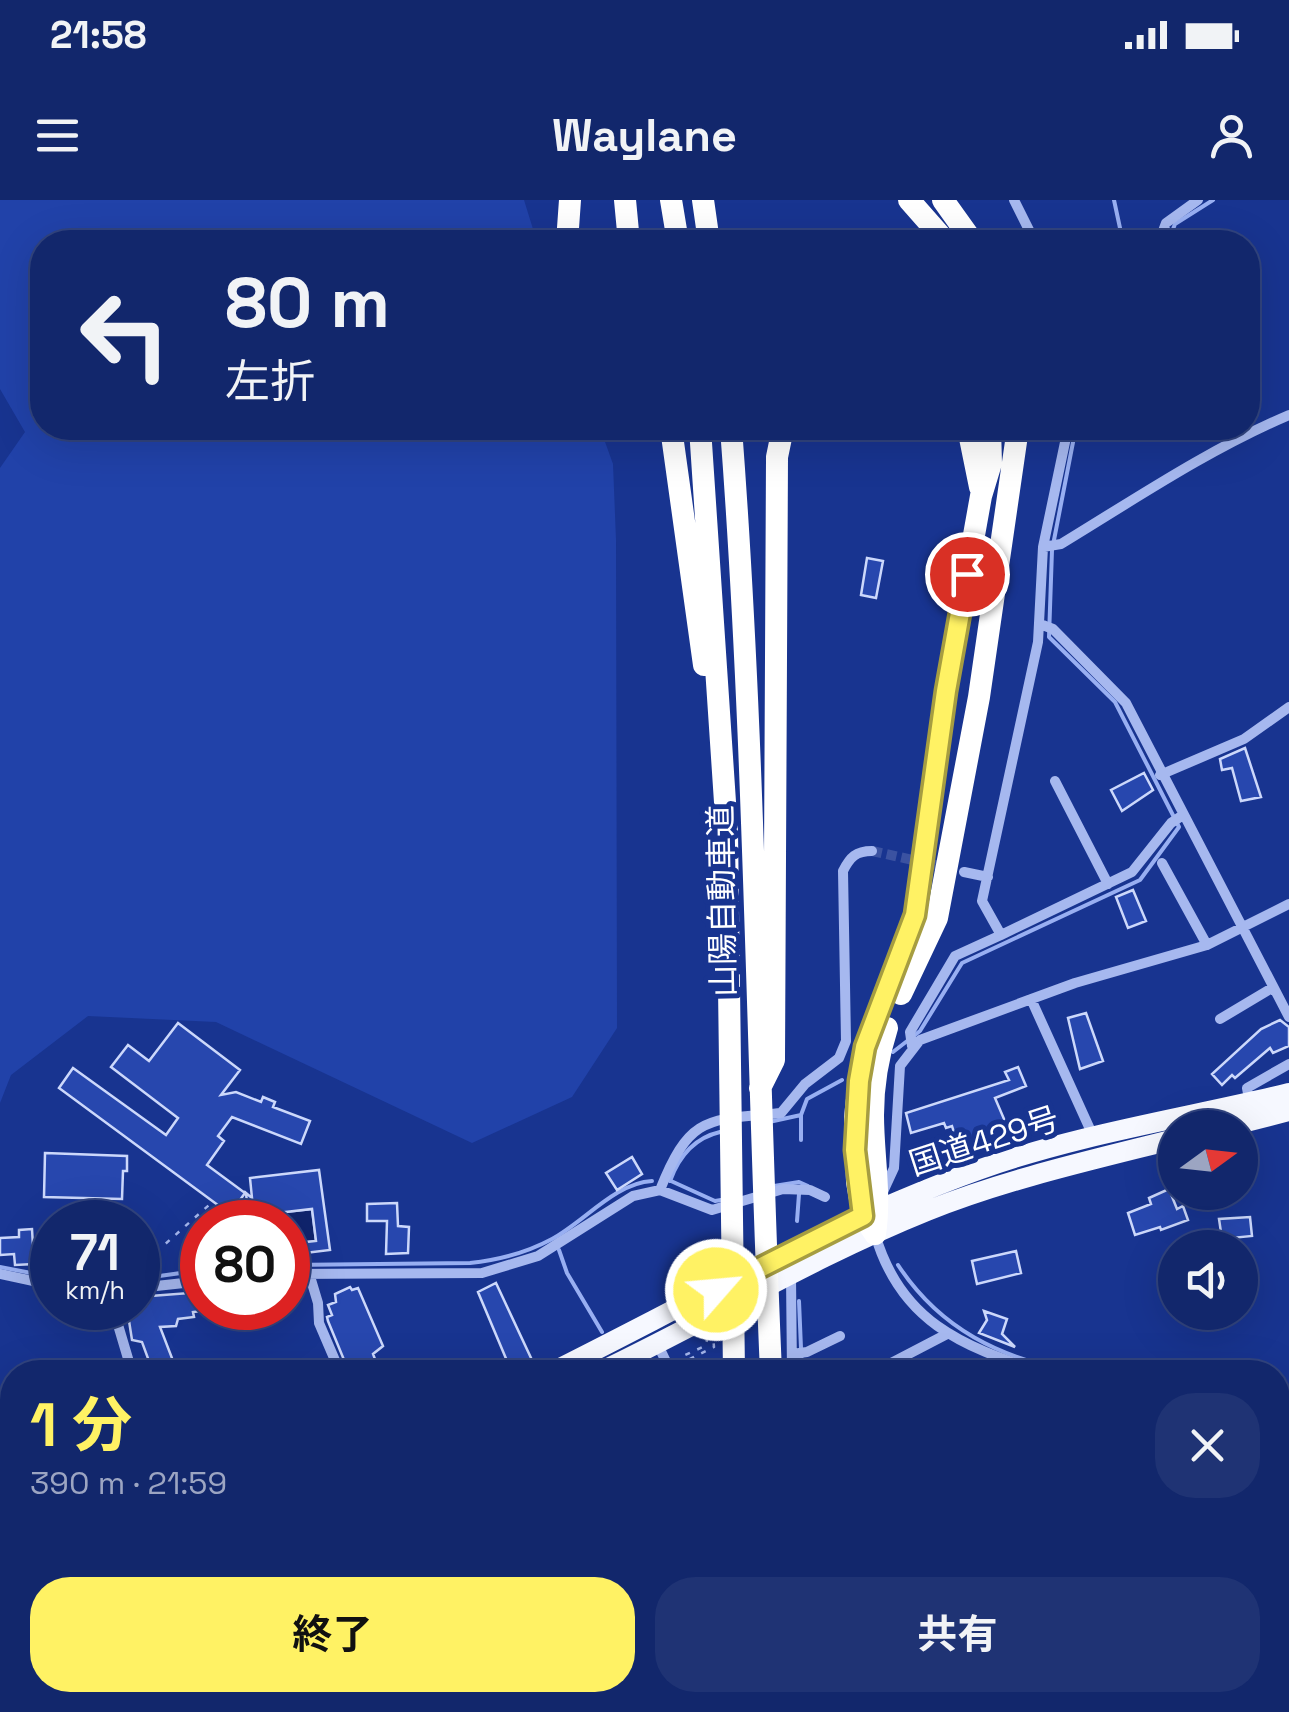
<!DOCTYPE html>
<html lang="ja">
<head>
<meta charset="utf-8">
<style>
  :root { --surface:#12276c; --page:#1f3374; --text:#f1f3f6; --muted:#9ca5c2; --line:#31447f; --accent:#fff264 }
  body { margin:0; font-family:"Space Grotesk","Noto Sans JP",sans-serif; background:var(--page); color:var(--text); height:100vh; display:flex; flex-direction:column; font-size:38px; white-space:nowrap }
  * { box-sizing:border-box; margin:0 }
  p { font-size:32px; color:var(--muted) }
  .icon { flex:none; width:55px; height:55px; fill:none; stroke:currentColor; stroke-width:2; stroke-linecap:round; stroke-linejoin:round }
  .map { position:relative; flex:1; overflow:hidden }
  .drawer { position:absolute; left:0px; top:1160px; width:1290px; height:352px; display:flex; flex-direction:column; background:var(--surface); border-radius:40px 40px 0 0; box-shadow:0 10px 40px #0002,0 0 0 2px var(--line) }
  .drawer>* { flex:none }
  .top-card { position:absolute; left:30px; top:30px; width:1230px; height:210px; border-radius:40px; box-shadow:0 10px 40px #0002,0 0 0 2px var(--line); background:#12276c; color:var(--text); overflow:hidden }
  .needle { width:65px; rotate:75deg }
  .tools { position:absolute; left:1158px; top:910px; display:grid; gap:20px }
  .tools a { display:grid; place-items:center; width:100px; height:100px; border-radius:50%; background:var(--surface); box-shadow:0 10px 40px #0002,0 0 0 2px var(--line); font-size:50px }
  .speed { position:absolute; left:30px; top:1000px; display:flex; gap:20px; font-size:50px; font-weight:700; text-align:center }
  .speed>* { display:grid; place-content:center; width:130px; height:130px; border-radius:50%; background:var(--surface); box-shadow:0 10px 40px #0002,0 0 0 2px var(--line); line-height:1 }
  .speed small { font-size:25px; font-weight:400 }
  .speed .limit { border:15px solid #d22; background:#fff; color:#111 }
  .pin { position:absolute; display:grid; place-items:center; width:85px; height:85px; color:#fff; margin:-42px; border:5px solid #fff; border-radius:50%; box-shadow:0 2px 10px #0007 }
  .me { position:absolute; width:110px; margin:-55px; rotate:63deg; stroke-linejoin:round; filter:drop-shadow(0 0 8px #0008) }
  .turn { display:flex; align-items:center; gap:35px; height:210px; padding:0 30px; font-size:45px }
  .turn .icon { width:130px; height:130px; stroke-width:2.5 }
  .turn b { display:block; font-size:70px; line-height:85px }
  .round { display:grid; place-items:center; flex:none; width:105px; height:105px; border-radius:40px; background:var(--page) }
  .headline { display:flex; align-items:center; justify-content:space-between; height:170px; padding:0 30px }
  h1 { font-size:60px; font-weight:700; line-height:75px; color:var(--accent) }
  .action { display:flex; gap:20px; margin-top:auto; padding:20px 30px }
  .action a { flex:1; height:115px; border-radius:40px; background:var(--accent); color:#111; font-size:40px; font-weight:700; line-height:115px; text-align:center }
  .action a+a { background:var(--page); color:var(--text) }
  .status { display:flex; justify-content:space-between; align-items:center; height:70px; padding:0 50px; background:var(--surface); direction:ltr }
  .status svg { height:28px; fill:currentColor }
  header { display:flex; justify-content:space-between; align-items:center; height:130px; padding:0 30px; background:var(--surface); font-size:45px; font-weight:700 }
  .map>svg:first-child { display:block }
  .green { fill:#2142a9 }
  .water { fill:#10246d; stroke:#98aff2; stroke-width:2.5 }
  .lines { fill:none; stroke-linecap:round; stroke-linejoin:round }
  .stream { stroke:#98aff2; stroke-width:4 }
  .building { fill:#2747ae; stroke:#ccd8fb; stroke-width:2.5 }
  .minor-tunnel { stroke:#3b52a1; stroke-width:10; stroke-dasharray:10 5; stroke-linecap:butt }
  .path { stroke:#a6b8ef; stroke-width:2.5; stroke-dasharray:5 8; stroke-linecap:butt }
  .minor { stroke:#a6b8ef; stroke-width:10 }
  .trunk { stroke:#f6f8ff; stroke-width:20 }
  .motorway { stroke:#fff; stroke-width:22 }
  .route-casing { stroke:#a69d41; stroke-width:25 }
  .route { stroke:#fff264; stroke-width:18 }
  .labels { text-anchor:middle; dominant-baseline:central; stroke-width:10; stroke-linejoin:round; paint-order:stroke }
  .street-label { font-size:32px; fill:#fff; stroke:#183490 }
</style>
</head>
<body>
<div class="status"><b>21:58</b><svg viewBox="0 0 49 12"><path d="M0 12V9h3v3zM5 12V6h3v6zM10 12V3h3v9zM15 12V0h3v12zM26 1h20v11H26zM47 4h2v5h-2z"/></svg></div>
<header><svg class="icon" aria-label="menu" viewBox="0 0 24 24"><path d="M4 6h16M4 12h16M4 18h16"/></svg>Waylane<svg class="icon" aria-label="person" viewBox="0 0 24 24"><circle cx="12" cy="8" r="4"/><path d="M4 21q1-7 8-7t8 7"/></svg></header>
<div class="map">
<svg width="1289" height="1512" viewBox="0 0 1289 1512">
  <rect width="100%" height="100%" fill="#183490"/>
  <path class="green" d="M0,0H524L537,42H42V228H600L613,264L616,340L617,828L572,897L472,943L216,822L88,816L11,875L0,903V268L25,232L0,189Z"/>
  <path class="water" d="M312,1009L316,1041L288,1044V1022H260L259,1015Z"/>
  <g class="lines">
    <path class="stream" d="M1114,0L1123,42
      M1168,42L1175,24L1213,0
      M1054,340L1075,232
      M893,852L920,831L962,763L1140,680L1179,627L1115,502L1049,437L1052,350
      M769,922L801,915L807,899L842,880
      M801,940V915
      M670,981C679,956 694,938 720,932
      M671,981L715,1001L721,1000
      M774,986L799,982L808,986
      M797,1021L799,994
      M559,1050L567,1073L602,1132
      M288,1065L470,1063C499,1060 526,1053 552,1039C584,1022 615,983 652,981
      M898,1065C940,1129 1000,1158 1073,1172
      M0,1067L52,1077
      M138,1079L202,1070
      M799,1101L802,1172
      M1278,1248L1289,1263
      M1278,1371L1289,1359
      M469,1512L495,1500
      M1013,1512L1037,1500"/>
  </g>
  <path class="building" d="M867,358L883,361L876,398L861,395Z
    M1245,548L1261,597L1241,601L1232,568L1222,570L1220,559Z
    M1144,573L1153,590L1122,611L1111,590Z
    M1133,690L1146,721L1128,728L1116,697Z
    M1086,813L1103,861L1080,869L1068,818Z
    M1280,820L1289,827V846L1273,853L1270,848L1235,878L1232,875L1222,885L1212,874L1261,829Z
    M178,823L240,870L221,895L236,892L261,902L263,897L275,902L273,907L310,921L301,944L232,917L218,936L224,941L207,965L245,993L230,1014L59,888L73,868L166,935L178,918L111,867L128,845L149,861Z
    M1018,867L1026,886L995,898L1010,933L959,949L952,926L946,928L944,923L911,933L906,913L1009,880L1005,872Z
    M45,953L127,956V971H123L122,999L44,997Z
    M632,957L642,974L617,990L606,973Z
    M319,970L330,1050L288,1055V1044L316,1041L312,1009L259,1015L260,1022H249L246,993L252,998L250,978Z
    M1169,989L1177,1009L1183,1006L1188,1020L1161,1030L1160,1027L1135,1035L1128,1013L1151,1004L1149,998Z
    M397,1003L398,1026L409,1027L408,1053L386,1054L387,1021H367V1004Z
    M1250,1017L1252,1036L1222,1039L1219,1019Z
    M32,1029L34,1064L15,1065L14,1054L0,1055V1038L19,1037V1030Z
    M1016,1051L1021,1073L977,1084L972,1061Z
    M496,1083L531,1158L510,1168L478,1092Z
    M350,1087L352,1090L358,1088L383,1146L373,1154L380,1172H349L328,1121L327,1117L332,1115L328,1105L336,1102L335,1094Z
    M202,1092V1111L193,1112L194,1117L178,1119L176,1126L160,1127L175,1166L172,1167L174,1172H153L142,1142L132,1140L127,1108H138V1097Z
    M984,1111L1007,1119L1002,1134L1015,1147L979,1133L987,1120Z"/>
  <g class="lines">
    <path class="minor-tunnel" d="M872,651L949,668"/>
    <path class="path" d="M154,1048L163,1046L209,1005
      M138,1052L154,1048L156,1074
      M707,1075L704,1046H710L711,1072
      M708,1137L705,1146L685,1155L688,1160L714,1147L713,1135"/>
    <path class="minor" d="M1014,0L1035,42
      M1159,42L1166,23L1198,0
      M1068,228L1043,347L1038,442L982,701L1001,735L1132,672L1171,623L1183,615
      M1068,231L1085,228
      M1043,347L1061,344C1135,299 1209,249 1289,215
      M1040,424L1053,429L1126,503L1289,817
      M1160,575L1244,539L1289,507
      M1055,581L1108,684
      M1162,663L1207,745
      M964,672L988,677
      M1031,799L1094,938
      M1220,819L1272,788
      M912,846L910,832L955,756L1001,735
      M1250,904L1247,888L1289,864
      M660,990C690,915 706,920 781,913L805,884L839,858L846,841L843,671C850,657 856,651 872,651
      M882,994L894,968L900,866L920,840L1075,783L1207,745L1289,704
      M875,1034C900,1121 961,1146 1041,1172
      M309,1073L318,1103L319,1123L340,1172
      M0,1074L52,1085
      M288,1074L482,1073L538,1056L633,996L660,990L712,1010L783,989L810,990L825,997
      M791,1077L792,1172
      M138,1088L202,1081
      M113,1108L132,1172
      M658,1145L671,1172
      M792,1154L807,1152L840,1136
      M874,1172L947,1134
      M1278,1236L1289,1253
      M1278,1356L1289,1345
      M1278,1397L1289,1400
      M0,1476L18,1512
      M1278,1480L1289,1505
      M736,1500L737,1512
      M810,1500L812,1512
      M1129,1500L1135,1512
      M449,1512L475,1500
      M994,1512L1019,1500
      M1035,1512L1060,1500"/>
    <path class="trunk" d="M1222,928L1289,911
      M552,1172C692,1102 831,1023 978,970C1078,934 1186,918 1289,893
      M600,1172C709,1120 815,1056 927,1011C1007,979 1092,960 1175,939
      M0,1440L12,1434
      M0,1464L12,1458"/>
    <path class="motorway" d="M625,0L629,42
      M671,0L678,42
      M703,0L709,42
      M909,0L946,42
      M943,0L973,42
      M567,42L570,0
      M671,228L704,465
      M700,228L727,632L734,1172
      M731,228C755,542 757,857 771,1172
      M968,228L980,287
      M901,794L937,718L979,497L1018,228
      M760,888L774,860L777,257L783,228
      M875,1034L863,1016L857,982L855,917L859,881L865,847L915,715L946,491L981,296L991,263L990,228
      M875,1034C881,994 873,955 873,915C873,885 878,856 887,828
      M754,1500L756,1512
      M791,1500L793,1512"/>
  </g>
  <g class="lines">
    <g class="route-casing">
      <path id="route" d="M716,1090L863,1016L855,950L859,881L865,847L915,715L946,491L967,374"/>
    </g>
    <use href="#route" class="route"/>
  </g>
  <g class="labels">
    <g class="street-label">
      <text transform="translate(722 701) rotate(-91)">山陽自動車道</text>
      <text transform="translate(984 941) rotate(-18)">国道429号</text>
    </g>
  </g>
</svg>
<div class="tools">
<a><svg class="needle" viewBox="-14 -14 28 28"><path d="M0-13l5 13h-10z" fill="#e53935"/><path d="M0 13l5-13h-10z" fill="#9ca5c2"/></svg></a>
<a><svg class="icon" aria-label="sound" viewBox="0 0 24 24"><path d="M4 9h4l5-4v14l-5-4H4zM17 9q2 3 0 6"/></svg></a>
</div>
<div class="speed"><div>71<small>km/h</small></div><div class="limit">80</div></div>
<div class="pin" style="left:967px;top:374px;background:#d93025"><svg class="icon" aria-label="arrive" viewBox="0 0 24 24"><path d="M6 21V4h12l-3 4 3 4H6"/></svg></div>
<svg class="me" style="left:716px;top:1090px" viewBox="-20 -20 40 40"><circle r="17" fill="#fff264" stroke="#fff" stroke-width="3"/><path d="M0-11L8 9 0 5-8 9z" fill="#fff"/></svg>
<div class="top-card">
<div class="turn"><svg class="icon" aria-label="left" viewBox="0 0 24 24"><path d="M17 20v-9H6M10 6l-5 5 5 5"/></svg><div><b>80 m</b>左折</div></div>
</div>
<section class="drawer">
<div class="headline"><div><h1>1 分</h1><p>390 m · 21:59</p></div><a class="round"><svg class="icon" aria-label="close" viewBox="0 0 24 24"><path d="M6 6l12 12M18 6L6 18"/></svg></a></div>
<div class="action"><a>終了</a><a>共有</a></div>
</section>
</div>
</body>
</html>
